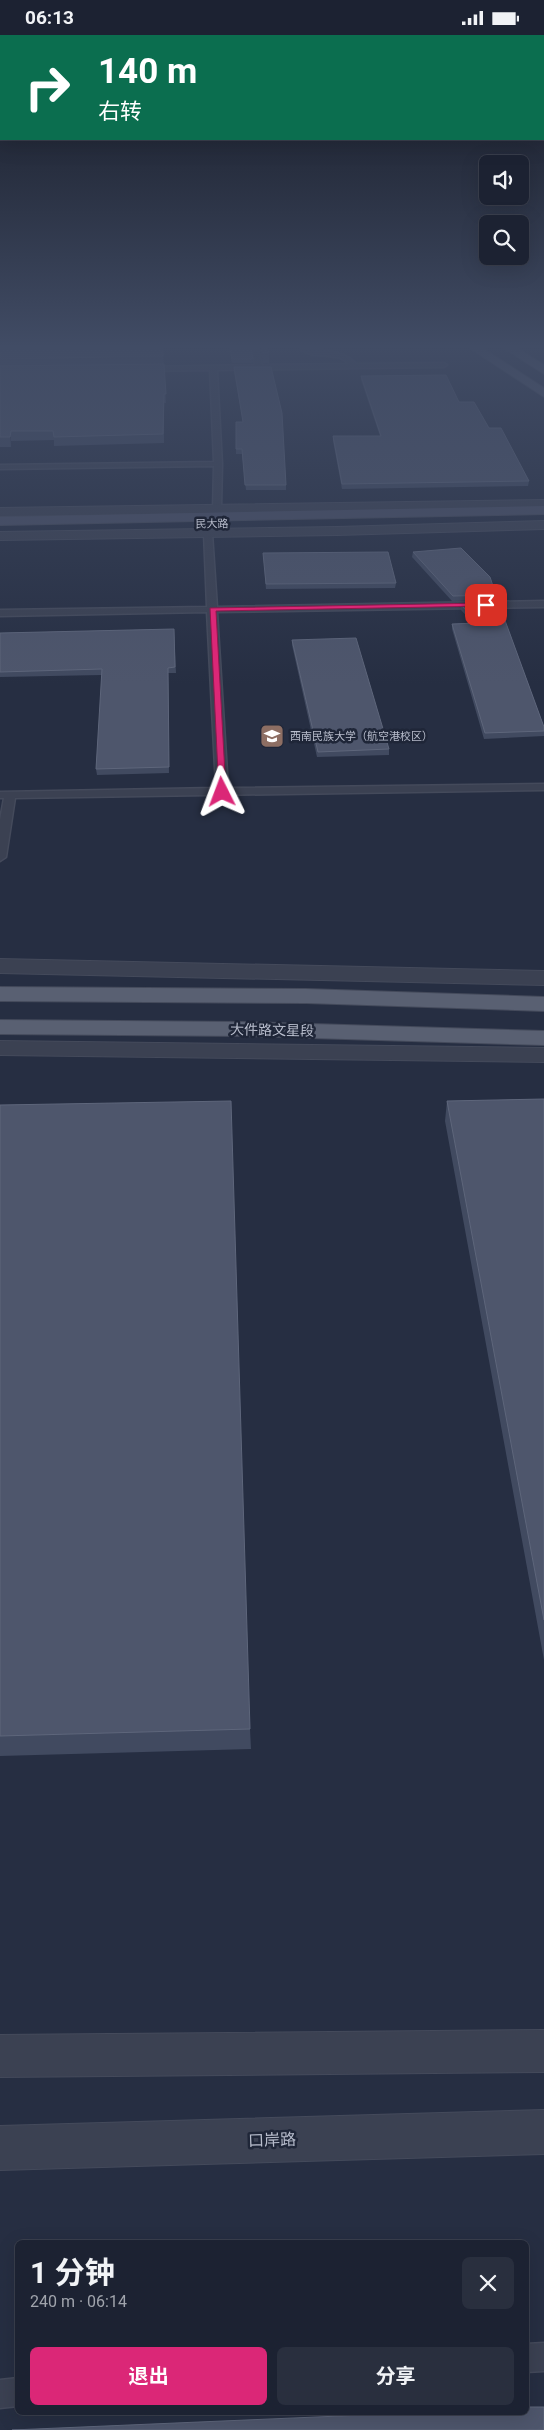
<!DOCTYPE html>
<html lang="zh">
<head>
<meta charset="utf-8">
<style>
  :root { --surface:#1c2232; --page:#292f3e; --text:#f1f3f6; --muted:#a0a4ac; --line:#3a3f4d; --accent:#db2777 }
  body { margin:0; font-family:Roboto,"Noto Sans SC",sans-serif; background:var(--page); color:var(--text); height:100vh; display:flex; flex-direction:column; font-size:19px; white-space:nowrap }
  * { box-sizing:border-box; margin:0 }
  p { font-size:16px; color:var(--muted) }
  .icon { flex:none; width:28px; height:28px; fill:none; stroke:currentColor; stroke-width:2; stroke-linecap:round; stroke-linejoin:round }
  .map { position:relative; flex:1; overflow:hidden }
  .side { position:absolute; left:15px; top:2205px; width:514px; height:175px; display:flex; flex-direction:column; background:var(--surface); border-radius:8px; box-shadow:0 5px 20px #0002,0 0 0 1px var(--line) }
  .side>* { flex:none }
  .hud { position:absolute; left:0px; top:0px; width:545px; height:105px; box-shadow:0 5px 20px #0002,0 0 0 1px var(--line); background:#0b6e4f; color:#fff; overflow:hidden }
  .buttons { position:absolute; left:479px; top:120px; display:grid; gap:10px }
  .buttons a { display:grid; place-items:center; width:50px; height:50px; border-radius:8px; background:var(--surface); box-shadow:0 5px 20px #0002,0 0 0 1px var(--line); font-size:25px }
  .pin { position:absolute; display:grid; place-items:center; width:42px; height:42px; color:#fff; margin:-21px; border-radius:10px; box-shadow:0 2px 8px #0006 }
  .me { position:absolute; width:55px; margin:-28px; rotate:357deg; stroke-linejoin:round; filter:drop-shadow(0 0 4px #0008) }
  .turn { display:flex; align-items:center; gap:18px; height:105px; padding:0 15px; font-size:22px }
  .turn .icon { width:65px; height:65px; stroke-width:2.5 }
  .turn b { display:block; font-size:35px; line-height:42px }
  .round { display:grid; place-items:center; flex:none; width:52px; height:52px; border-radius:8px; background:var(--page) }
  .head { display:flex; align-items:center; justify-content:space-between; height:85px; padding:0 15px }
  h1 { font-size:30px; font-weight:700; line-height:38px }
  .action { display:flex; gap:10px; margin-top:auto; padding:10px 15px }
  .action a { flex:1; height:58px; border-radius:8px; background:var(--accent); color:#fff; font-size:20px; font-weight:700; line-height:58px; text-align:center }
  .action a+a { background:var(--page); color:var(--text) }
  .status { display:flex; justify-content:space-between; align-items:center; height:35px; padding:0 25px; background:var(--surface); direction:ltr }
  .status svg { height:14px; fill:currentColor }
  .map>svg:first-child { display:block }
  .lines { fill:none; stroke-linecap:round; stroke-linejoin:round }
  .service-casing { stroke:#444a5b; stroke-width:3 }
  .tertiary-casing { stroke:#444a5b; stroke-width:2 }
  .secondary-casing { stroke:#444a5b; stroke-width:2 }
  .primary-casing { stroke:#444a5b; stroke-width:2 }
  .service { fill:#3b4152; fill-rule:evenodd }
  .tertiary { fill:#3b4152; fill-rule:evenodd }
  .secondary { fill:#494f65; fill-rule:evenodd }
  .primary { fill:#596072; fill-rule:evenodd }
  .wall { fill:#414a60 }
  .shaded-wall { fill:#31394f }
  .building { fill:#4e566c; stroke:#5e667b }
  .route { fill:#db2777; stroke:#8e194d }
  .labels { text-anchor:middle; dominant-baseline:central; stroke-width:5; stroke-linejoin:round; paint-order:stroke }
  .far-street-label { font-size:11px; fill:#b8bdcc; stroke:#1f2638 }
  .far-poi-label { font-size:11px; fill:#b8bdcc; stroke:#1f2638; text-anchor:start }
  .street-label { font-size:14px; fill:#b8bdcc; stroke:#1f2638 }
  .near-street-label { font-size:16px; fill:#b8bdcc; stroke:#1f2638 }
</style>
</head>
<body>
<div class="status"><b>06:13</b><svg viewBox="0 0 49 12"><path d="M0 12V9h3v3zM5 12V6h3v6zM10 12V3h3v9zM15 12V0h3v12zM26 1h20v11H26zM47 4h2v5h-2z"/></svg></div>
<div class="map">
<svg width="544" height="2395" viewBox="0 0 544 2395">
  <rect width="100%" height="100%" fill="#262e42"/>
  <g class="lines">
    <g class="service-casing">
      <path id="service" d="M252,314H258L262,330L349,329C337,315 314,326 301,314C317,314 346,316 356,329L444,328L447,330L444,332L217,335L222,429L221,474L217,477L213,474L214,431L0,434V430L214,427L210,335L142,336L139,334L142,332L255,330Z
        M208,495L212,498L217,572L544,566V572L217,577L228,753L544,749V755L15,763L6,822L0,826V785L4,763H0V757L216,753L207,577L0,581V575L207,572L204,498Z
        M544,2308V2336L526,2337V2309Z
        M18,2343V2371L0,2373V2345Z"/>
    </g>
    <g class="tertiary-casing">
      <path id="tertiary" d="M544,465V473L0,481V473Z
        M544,486V494L337,500L0,505V497L337,492Z
        M0,924L544,936V950L0,938Z
        M0,1006L544,1013V1027L0,1020Z
        M544,1995V2037L0,2042V2000Z
        M544,2075V2119L0,2135V2091Z"/>
    </g>
    <g class="secondary-casing">
      <path id="secondary" d="M544,471V479L0,490V482Z"/>
    </g>
    <g class="primary-casing">
      <path id="primary" d="M471,314H484L544,353V362Z
        M505,314H519L544,330V339Z
        M0,952L306,954L544,962V976L306,968L0,966Z
        M0,985L242,987L544,996V1010L242,1001L0,999Z"/>
    </g>
    <use href="#service" class="service"/>
    <use href="#tertiary" class="tertiary"/>
    <use href="#secondary" class="secondary"/>
    <use href="#primary" class="primary"/>
  </g>
  <path class="wall" d="M0,314H163L166,368H164V408L54,411V405L11,406V412H0Z
    M229,314H251L253,328H232Z
    M260,314H268L269,318V328H263Z
    M234,332L286,450V455H246L242,419H236V387H243L234,337Z
    M361,341L459,367L489,393L529,446L528,451L342,454L333,406V401H380L361,345Z
    M413,517L496,560V565L452,566L412,522Z
    M263,518L396,548L395,553L266,554Z
    M499,569L544,692V701L484,704L452,594V589L473,588L461,575V570Z
    M174,594L176,638H168L169,738L97,740L96,734L102,640L0,642V598Z
    M292,605L389,714V720L317,722L292,610Z
    M544,1064V1625L445,1086L447,1066Z
    M0,1070L250,1694L251,1714L0,1721Z"/>
  <path class="shaded-wall" d="M11,396V412L10,402Z"/>
  <path class="building" d="M0,314H163V321L0,324Z
    M230,314H251L253,324H232Z
    M262,314H268L269,318H263Z
    M164,329L166,359H164L163,399L54,402L53,396H11L10,402H0V331Z
    M234,332H271L282,378L286,450H245L242,414H236V387H243Z
    M446,340L459,367H474L489,393H501L529,446L342,449L333,401H381L361,341Z
    M461,513L490,542L496,560L453,561L413,517Z
    M388,517L396,548L266,549L263,518Z
    M499,569L544,692V696L485,698L452,589L478,588L461,570Z
    M174,594L175,632L168,633L169,732L96,734L102,634L0,637V598Z
    M356,603L389,714L318,717L292,605Z
    M544,1064V1585L447,1066Z
    M231,1066L250,1694L0,1701V1070Z
    M526,2372H544V2395H12L410,2378H526Z"/>
  <linearGradient id="sky" x2="0" y2="1"><stop stop-color="#151924"/><stop offset="0.48" stop-color="#414c65"/><stop offset="1" stop-color="#414c65" stop-opacity="0"/></linearGradient>
  <rect width="544" height="649" fill="url(#sky)"/>
  <path class="route" d="M486,568L488,571L216,576L226,757L219,759L210,573Z"/>
  <defs>
    <g id="university-square" transform="scale(1.25)"><rect x="-9" y="-9" width="18" height="18" rx="4" fill="#8d6e63" stroke="#1f2638"/><path d="M0-5L7-2L0 1L-7-2ZM-4 1L0 2.5L4 1V4Q0 6-4 4Z" fill="#fff"/></g>
  </defs>
  <g fill-rule="evenodd">
    <use href="#university-square" x="272" y="701"/>
  </g>
  <g class="labels">
    <g class="far-street-label">
      <text transform="translate(212 489) rotate(-1)">民大路</text>
    </g>
    <g class="far-poi-label">
      <text x="290" y="701">西南民族大学（航空港校区）</text>
    </g>
    <g class="street-label">
      <text transform="translate(272 995) rotate(1)">大件路文星段</text>
    </g>
    <g class="near-street-label">
      <text transform="translate(272 2105) rotate(-2)">口岸路</text>
    </g>
  </g>
</svg>
<div class="buttons">
<a><svg class="icon" aria-label="sound" viewBox="0 0 24 24"><path d="M4 9h4l5-4v14l-5-4H4zM17 9q2 3 0 6"/></svg></a>
<a><svg class="icon" aria-label="search" viewBox="0 0 24 24"><circle cx="10" cy="10" r="6"/><path d="M15 15l6 6"/></svg></a>
</div>
<div class="pin" style="left:486px;top:570px;background:#d93025"><svg class="icon" aria-label="arrive" viewBox="0 0 24 24"><path d="M6 21V4h12l-3 4 3 4H6"/></svg></div>
<svg class="me" style="left:222px;top:757px" viewBox="-20 -20 40 40"><path d="M0-17L14 15 0 8-14 15z" fill="#db2777" stroke="#fff" stroke-width="4"/></svg>
<div class="hud">
<div class="turn"><svg class="icon" aria-label="right" viewBox="0 0 24 24"><path d="M7 20v-9h11M14 6l5 5-5 5"/></svg><div><b>140 m</b>右转</div></div>
</div>
<section class="side">
<div class="head"><div><h1>1 分钟</h1><p>240 m · 06:14</p></div><a class="round"><svg class="icon" aria-label="close" viewBox="0 0 24 24"><path d="M6 6l12 12M18 6L6 18"/></svg></a></div>
<div class="action"><a>退出</a><a>分享</a></div>
</section>
</div>
</body>
</html>
